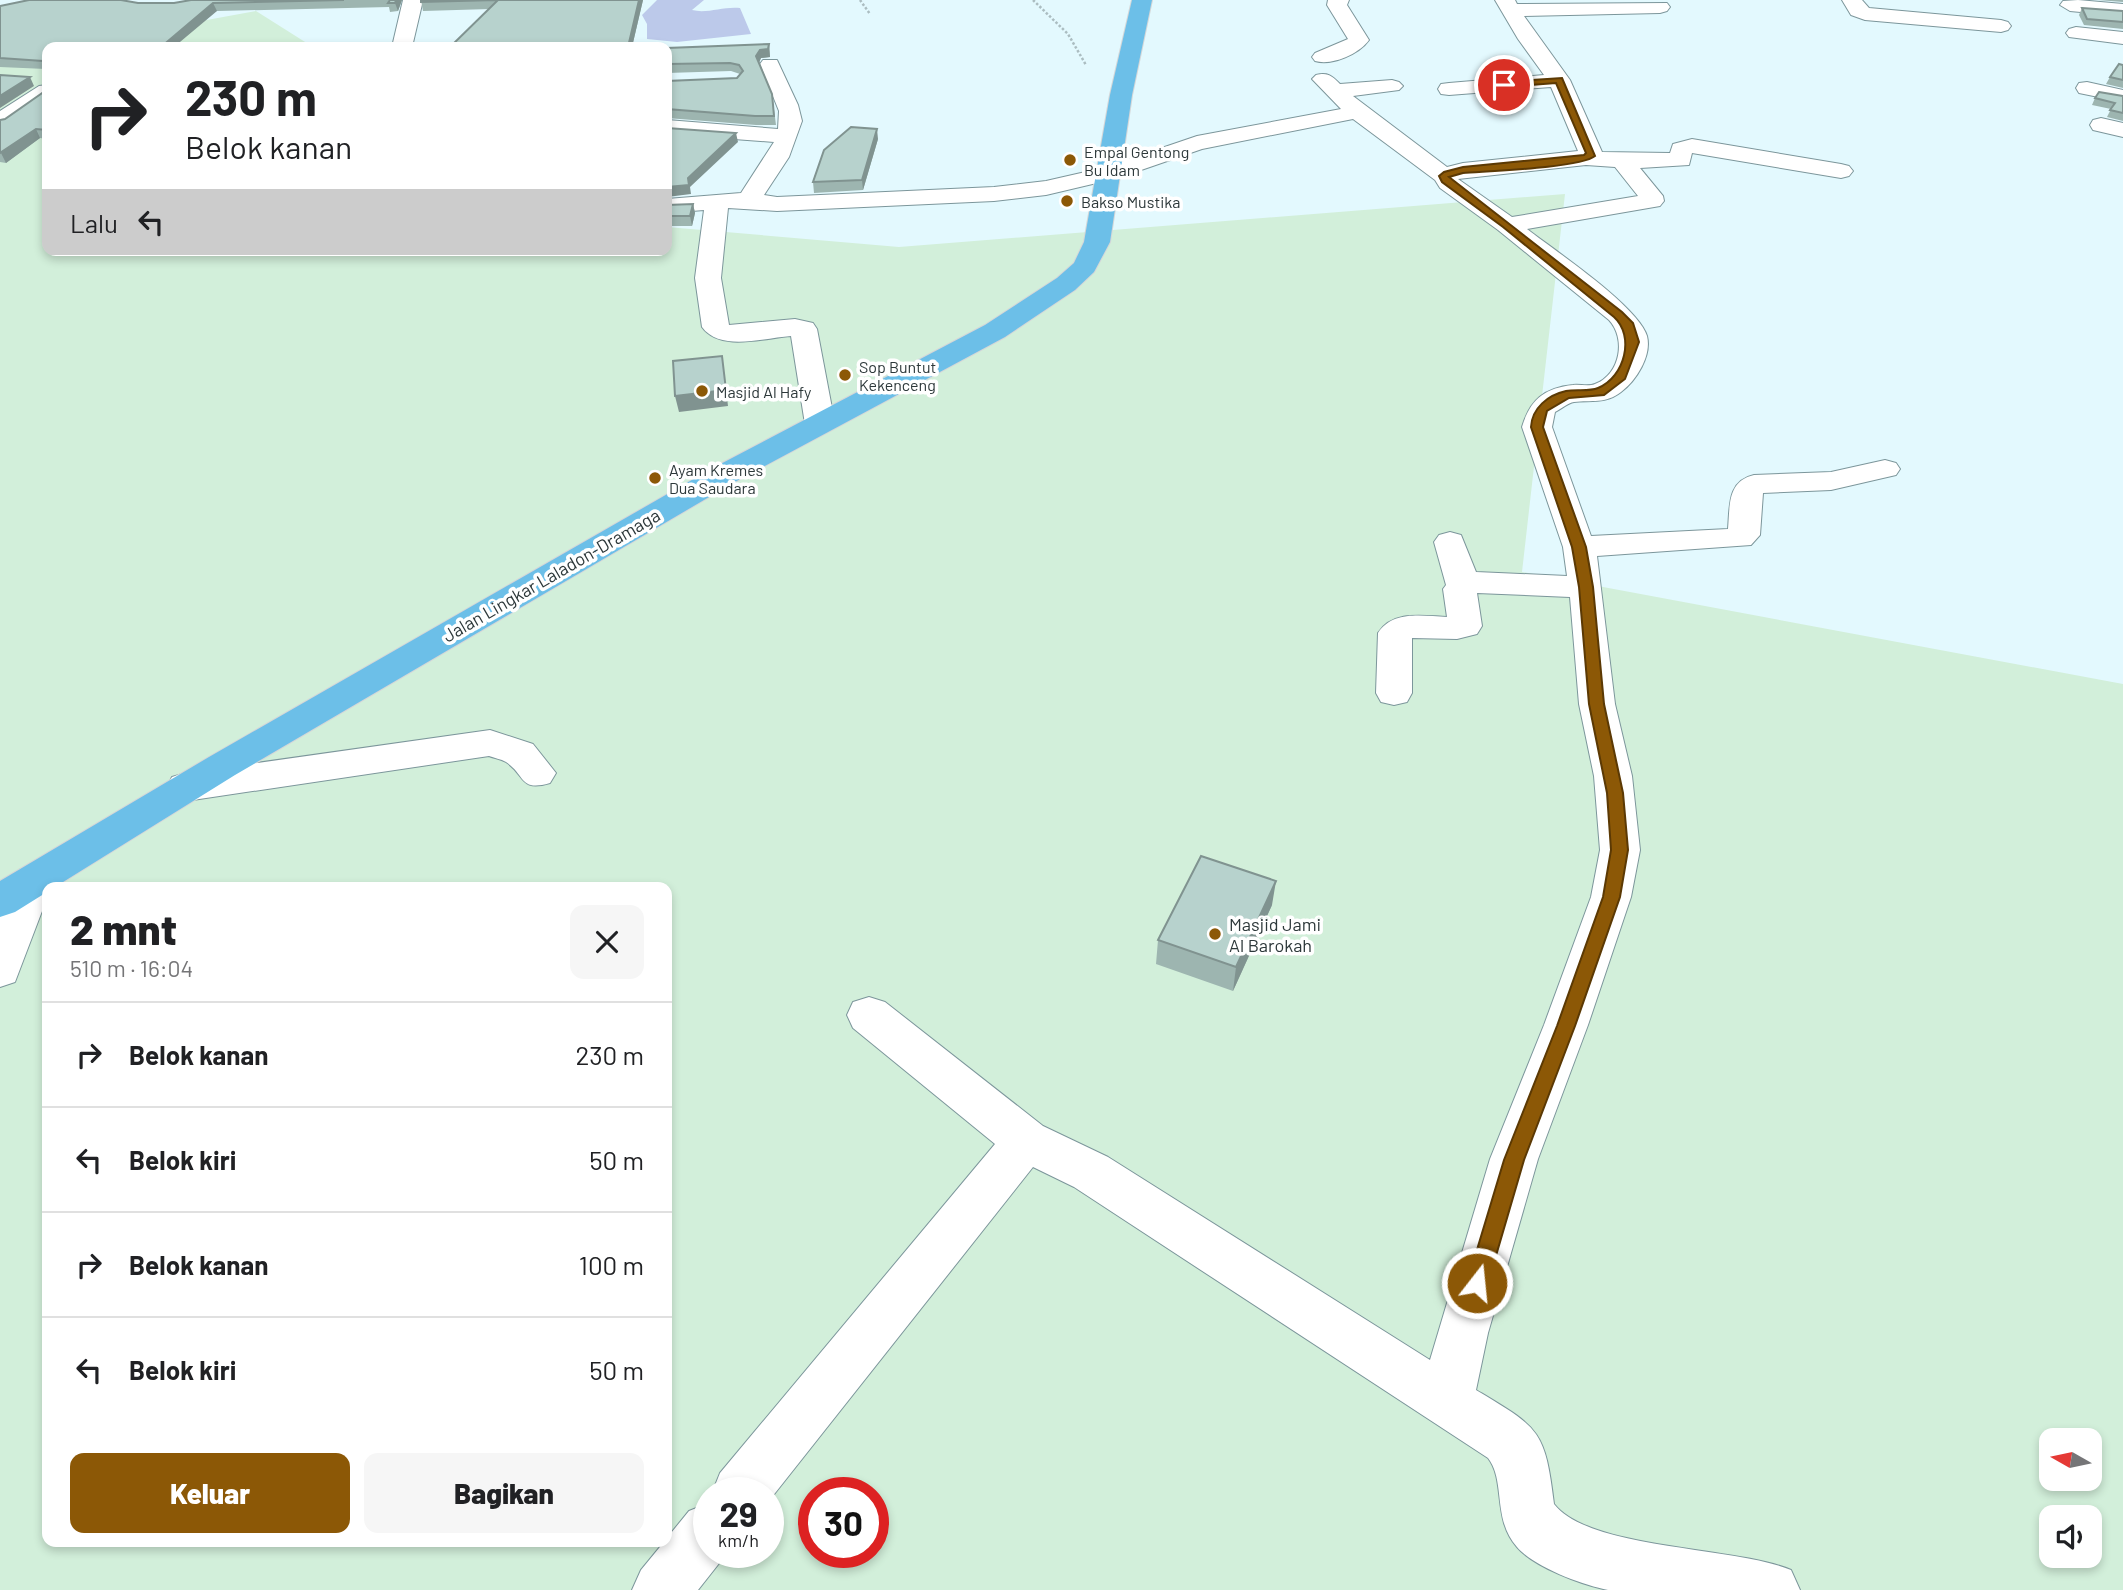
<!DOCTYPE html>
<html lang="id">
<head>
<meta charset="utf-8">
<style>
  :root { --surface:#fff; --page:#f6f6f6; --text:#202124; --muted:#757577; --line:#e0e0e0; --accent:#8c5806 }
  body { margin:0; font-family:Barlow,sans-serif; background:var(--page); color:var(--text); height:100vh; display:flex; flex-direction:column; font-size:26px; white-space:nowrap }
  * { box-sizing:border-box; margin:0 }
  p { font-size:23px; color:var(--muted) }
  .icon { flex:none; width:38px; height:38px; fill:none; stroke:currentColor; stroke-width:2; stroke-linecap:round; stroke-linejoin:round }
  .map { position:relative; flex:1; overflow:hidden }
  .side { position:absolute; left:42px; top:882px; width:630px; height:665px; display:flex; flex-direction:column; background:var(--surface); border-radius:14px; box-shadow:0 4px 10px #0003 }
  .side>* { flex:none }
  .banner { position:absolute; left:42px; top:42px; width:630px; height:214px; border-radius:14px; box-shadow:0 4px 10px #0003; background:#fff; color:var(--text); overflow:hidden }
  .needle { width:46px; rotate:279deg }
  .buttons { position:absolute; left:2039px; top:1428px; display:grid; gap:14px }
  .buttons a { display:grid; place-items:center; width:63px; height:63px; border-radius:14px; background:var(--surface); box-shadow:0 4px 10px #0003; font-size:35px }
  .speed { position:absolute; left:693px; top:1477px; display:flex; gap:14px; font-size:35px; font-weight:700; text-align:center }
  .speed>* { display:grid; place-content:center; width:91px; height:91px; border-radius:50%; background:var(--surface); box-shadow:0 4px 10px #0003; line-height:1 }
  .speed small { font-size:18px; font-weight:400 }
  .speed .limit { border:10px solid #d22; background:#fff; color:#111 }
  .pin { position:absolute; display:grid; place-items:center; width:60px; height:60px; color:#fff; margin:-30px; border:4px solid #fff; border-radius:50%; box-shadow:0 2px 7px #0007 }
  .me { position:absolute; width:77px; margin:-38px; rotate:16deg; stroke-linejoin:round; filter:drop-shadow(0 0 5px #0008) }
  .turn { display:flex; align-items:center; gap:24px; height:147px; padding:0 28px; font-size:32px }
  .turn .icon { width:91px; height:91px; stroke-width:2.5 }
  .turn b { display:block; font-size:49px; line-height:60px }
  .then { display:flex; align-items:center; height:66px; padding:0 28px; background:#0003; gap:14px; font-size:26px }
  .round { display:grid; place-items:center; flex:none; width:74px; height:74px; border-radius:14px; background:var(--page) }
  .head { display:flex; align-items:center; justify-content:space-between; height:119px; padding:0 28px }
  h1 { font-size:42px; font-weight:800; line-height:52px }
  .action { display:flex; gap:14px; margin-top:auto; padding:14px 28px }
  .action a { flex:1; height:80px; border-radius:14px; background:var(--accent); color:#fff; font-size:28px; font-weight:800; line-height:80px; text-align:center }
  .action a+a { background:var(--page); color:var(--text) }
  ul { padding:0; list-style:none }
  li { display:flex; align-items:center; gap:21px; height:105px; padding:0 28px; border-top:2px solid var(--line) }
  li div { flex:1 }
  li b { display:block; font-size:26px }
  li em { font-style:normal }
  .map>svg:first-child { display:block }
  .green { fill:#d2efda; fill-rule:evenodd }
  .water { fill:#bcc9ea }
  .lines { fill:none; stroke-linecap:round; stroke-linejoin:round }
  .street-casing { stroke:#7c969b; stroke-width:2 }
  .primary-casing { stroke:#d5d7d8; stroke-width:2 }
  .path { stroke:#abbdc1; stroke-width:2.5; stroke-dasharray:2.5 2; stroke-linecap:butt }
  .street { fill:#fff; fill-rule:evenodd }
  .primary { fill:#6cbfe8; fill-rule:evenodd }
  .wall { fill:#9db5b0 }
  .shaded-wall { fill:#809390 }
  .building { fill:#b7d2cd; stroke:#809390; stroke-width:2 }
  .route { fill:#8c5806; stroke:#5b3904; stroke-width:2 }
  .poi-dot { fill:#8c5806; stroke:#fff; stroke-width:2.5 }
  .labels { text-anchor:middle; dominant-baseline:central; stroke-width:7; stroke-linejoin:round; paint-order:stroke }
  .far-poi-label { font-size:16px; fill:#2d383a; stroke:#fff; text-anchor:start }
  .street-label { font-size:18px; fill:#2d383a; stroke:#fff }
  .poi-label { font-size:18px; fill:#2d383a; stroke:#fff; text-anchor:start }
</style>
</head>
<body>
<div class="map">
<svg width="2123" height="1590" viewBox="0 0 2123 1590">
  <rect width="100%" height="100%" fill="#e3f9fe"/>
  <path class="green" d="M256,11L313,47H59Z
    M47,49V250H667V227L899,247L1565,194L1522,572L2123,684V1590H0V58ZM47,887H667V1542H47ZM2051,1440H2090V1479H2051ZM709,1493H768V1552H709ZM814,1493H873V1552H814ZM2051,1517H2090V1556H2051Z"/>
  <path class="water" d="M657,0H704L692,10C707,14 724,6 740,8L751,34L677,42L647,39V24L642,15Z"/>
  <g class="lines">
    <g class="street-casing">
      <path id="street" d="M403,0H423L412,47H392Z
        M1328,0H1349L1347,5L1369,40C1359,54 1332,66 1315,61L1312,57L1315,53L1348,39L1327,5Z
        M1495,0H1515L1517,4L1667,3L1670,7L1667,11L1660,13L1524,16L1570,80L1602,152L1670,153L1673,144L1692,139L1841,164L1849,166L1853,171L1849,176L1841,178L1692,153L1689,165L1640,168L1663,196L1664,201L1660,206L1527,229C1554,250 1638,306 1647,336C1652,356 1636,381 1621,392C1606,404 1591,400 1574,402C1568,403 1561,409 1555,412L1552,427L1591,536L1728,529C1730,506 1727,481 1754,475L1831,472L1885,460L1896,463L1900,469L1896,475L1831,490L1763,493L1760,535L1751,545L1597,556L1615,704L1632,776L1640,850L1631,897L1588,1025L1538,1159L1488,1333L1476,1390C1539,1428 1545,1429 1554,1504C1590,1550 1734,1546 1791,1570L1800,1590C1755,1590 1711,1590 1666,1590C1648,1590 1626,1590 1608,1590C1582,1585 1534,1567 1517,1547C1492,1519 1506,1481 1488,1458L1074,1187L1033,1167L768,1502V1493H712L720,1473L995,1144L853,1028L847,1015L853,1002L869,997L885,1002L1043,1126L1108,1157L1430,1360L1490,1159L1544,1025L1591,897L1600,850L1594,776L1579,704L1570,597L1477,593L1482,626L1477,634L1457,639L1412,638V693L1407,702L1394,705L1381,702L1376,693L1378,633C1393,610 1422,616 1447,617L1443,589L1446,585L1434,542L1439,535L1450,532L1461,535L1476,572L1567,576L1563,547L1522,427C1530,400 1544,388 1573,385C1580,384 1588,387 1595,384C1621,374 1626,338 1609,320L1498,230L1440,188L1435,180L1353,119L1202,149L1118,178L1046,195L994,201L777,211L728,208L721,278L729,325L795,319L813,323L817,329L835,424L830,430L820,433L810,430L805,424L791,336C764,338 720,352 702,327L695,278L704,210L667,213V199L741,193L774,142L667,134V120L778,129L779,111L760,64L763,60H777L798,105L802,121L789,157L764,195L777,197L994,187L1046,181L1103,168L1197,136L1341,109L1312,79L1316,75C1328,72 1332,76 1340,84L1392,80L1399,82L1403,86L1399,90L1353,96L1447,167L1463,163L1578,151L1551,87L1449,95L1441,94L1438,89L1441,84L1449,83L1544,75L1518,39ZM1586,165L1615,167L1638,196L1512,217L1458,179Z
        M1842,0H1862L1869,8L2001,20L2008,22L2011,26L2008,30L2001,32L1865,20L1851,15Z
        M2078,0L2123,4V16L2070,11L2060,5L2063,1Z
        M2076,27L2123,32V44L2069,37L2066,33L2069,29Z
        M2087,82L2123,90V102L2079,93L2076,88L2079,83Z
        M47,85V100L8,126L0,128V111L39,86Z
        M2101,118L2123,123V137L2093,130L2090,125L2093,120Z
        M490,730L533,744L556,773L550,783C519,792 526,775 506,762C501,759 494,758 489,756L186,801L172,797L167,787L172,777L186,773Z
        M33,866L47,870L53,881L51,887H47V898L15,982L0,987V914L19,870Z
        M709,1503V1552H728L698,1590H632L641,1570L664,1542H667V1538L689,1511Z"/>
    </g>
    <g class="primary-casing">
      <path id="primary" d="M1132,0H1152L1132,95L1110,242L1094,272L1075,290L1005,337L733,483L235,775L55,887H47V892L15,912L0,917V881L209,757L711,469L985,325L1057,278L1074,263L1084,242L1110,95Z"/>
    </g>
    <path class="path" d="M860,0L870,14
      M1033,0L1068,34L1086,65"/>
    <use href="#street" class="street"/>
    <use href="#primary" class="primary"/>
  </g>
  <path class="wall" d="M191,0H402L398,11L390,12L389,7L217,11L47,47V139L40,138L6,163L0,162V120L5,119L45,91L46,69L0,67V6L174,3Z
    M421,0H643L632,47H450L490,9L423,11Z
    M2098,0H2123V2Z
    M2082,8L2123,11V29L2084,25L2079,15Z
    M769,44L770,57L761,58L759,62L772,94L776,125H756L667,118V81L737,78L740,74L731,71L667,73V48Z
    M2123,65V88L2106,84L2110,77Z
    M2123,96V121L2107,117L2111,109L2092,105L2095,98Z
    M878,139L863,190L814,193L813,182Z
    M693,204L695,213L692,226H667V205Z
    M1272,905L1233,991L1156,964L1158,940Z"/>
  <path class="shaded-wall" d="M396,0H402L398,11L395,3Z
    M639,0H643L632,47H628Z
    M213,3L217,11L174,47H161Z
    M769,44L770,57L761,58L758,65L756,56L760,50Z
    M30,77L34,86L0,108V96Z
    M36,129L40,138L6,163L1,153Z
    M877,129L878,139L863,190L862,180Z
    M736,133L738,142L690,187L691,194L667,197V187L688,178Z
    M693,204L695,213L692,226L690,216Z
    M722,356L728,406L679,412L675,396Z
    M1276,881L1272,905L1233,991L1236,967Z"/>
  <path class="building" d="M29,0H121L138,3H174L191,0H344L213,3L161,47H47V130L36,129L0,153V120L5,119L45,91L46,63L43,61L0,58V6Z
    M390,0H396L395,3H388Z
    M421,0H497L421,2Z
    M498,0H639L628,47H647H450Z
    M2082,8L2123,11V22L2087,19Z
    M769,44L768,49L760,50L756,56L772,94L774,116H755L667,109V81L737,78L743,71L739,65L730,63L667,64V48Z
    M2119,64L2123,65V80L2110,77Z
    M0,75L30,77L0,96Z
    M2099,92L2123,96V113L2110,110L2115,103L2095,98Z
    M851,127L877,129L862,180L813,182L824,150Z
    M667,128L736,133L688,178L689,185L667,187Z
    M693,204L690,216H667V205Z
    M722,356L726,390L675,396L673,361Z
    M1201,856L1276,881L1236,967L1158,940Z"/>
  <path class="route" d="M1562,78L1595,156C1580,168 1487,171 1463,173L1449,177L1622,312L1633,323L1639,342L1625,379L1604,395L1569,398L1547,411L1543,427L1586,547L1593,587L1604,704L1623,793L1628,850L1620,897L1575,1026L1524,1160L1488,1283L1485,1290L1477,1293L1470,1290L1467,1283L1504,1160L1557,1026L1603,897L1611,850L1607,793L1589,704L1579,587L1572,547L1531,427C1532,408 1548,395 1566,391C1576,389 1589,392 1598,388C1625,377 1635,336 1614,317L1503,227L1442,182L1439,176L1444,172L1463,167L1584,155L1586,153L1556,83L1504,87L1500,85L1504,82Z"/>
  <g class="poi-dot">
    <circle cx="1070" cy="160" r="7"/>
    <circle cx="1067" cy="201" r="7"/>
    <circle cx="845" cy="375" r="7"/>
    <circle cx="702" cy="391" r="7"/>
    <circle cx="655" cy="478" r="7"/>
    <circle cx="1215" cy="934" r="7"/>
  </g>
  <g class="labels">
    <g class="far-poi-label">
      <text x="1084" y="151">Empal Gentong<tspan x="1084" dy="18">Bu Idam</tspan></text>
      <text x="1081" y="201">Bakso Mustika</text>
      <text x="859" y="366">Sop Buntut<tspan x="859" dy="18">Kekenceng</tspan></text>
      <text x="716" y="391">Masjid Al Hafy</text>
      <text x="669" y="469">Ayam Kremes<tspan x="669" dy="18">Dua Saudara</tspan></text>
    </g>
    <g class="street-label">
      <text transform="translate(551 575) rotate(-30)">Jalan Lingkar Laladon-Dramaga</text>
    </g>
    <g class="poi-label">
      <text x="1229" y="924">Masjid Jami<tspan x="1229" dy="21">Al Barokah</tspan></text>
    </g>
  </g>
</svg>
<div class="buttons">
<a><svg class="needle" viewBox="-14 -14 28 28"><path d="M0-13l5 13h-10z" fill="#e53935"/><path d="M0 13l5-13h-10z" fill="#757577"/></svg></a>
<a><svg class="icon" aria-label="sound" viewBox="0 0 24 24"><path d="M4 9h4l5-4v14l-5-4H4zM17 9q2 3 0 6"/></svg></a>
</div>
<div class="speed"><div>29<small>km/h</small></div><div class="limit">30</div></div>
<div class="pin" style="left:1504px;top:85px;background:#d93025"><svg class="icon" aria-label="arrive" viewBox="0 0 24 24"><path d="M6 21V4h12l-3 4 3 4H6"/></svg></div>
<svg class="me" style="left:1477px;top:1283px" viewBox="-20 -20 40 40"><circle r="17" fill="#8c5806" stroke="#fff" stroke-width="3"/><path d="M0-11L8 9 0 5-8 9z" fill="#fff"/></svg>
<div class="banner">
<div class="turn"><svg class="icon" aria-label="right" viewBox="0 0 24 24"><path d="M7 20v-9h11M14 6l5 5-5 5"/></svg><div><b>230 m</b>Belok kanan</div></div>
<div class="then">Lalu<svg class="icon" aria-label="left" viewBox="0 0 24 24"><path d="M17 20v-9H6M10 6l-5 5 5 5"/></svg></div>
</div>
<section class="side">
<div class="head"><div><h1>2 mnt</h1><p>510 m · 16:04</p></div><a class="round"><svg class="icon" aria-label="close" viewBox="0 0 24 24"><path d="M6 6l12 12M18 6L6 18"/></svg></a></div>
<ul>
<li><svg class="icon" aria-label="right" viewBox="0 0 24 24"><path d="M7 20v-9h11M14 6l5 5-5 5"/></svg><div><b>Belok kanan</b></div><em>230 m</em></li>
<li><svg class="icon" aria-label="left" viewBox="0 0 24 24"><path d="M17 20v-9H6M10 6l-5 5 5 5"/></svg><div><b>Belok kiri</b></div><em>50 m</em></li>
<li><svg class="icon" aria-label="right" viewBox="0 0 24 24"><path d="M7 20v-9h11M14 6l5 5-5 5"/></svg><div><b>Belok kanan</b></div><em>100 m</em></li>
<li><svg class="icon" aria-label="left" viewBox="0 0 24 24"><path d="M17 20v-9H6M10 6l-5 5 5 5"/></svg><div><b>Belok kiri</b></div><em>50 m</em></li>
</ul>
<div class="action"><a>Keluar</a><a>Bagikan</a></div>
</section>
</div>
</body>
</html>
